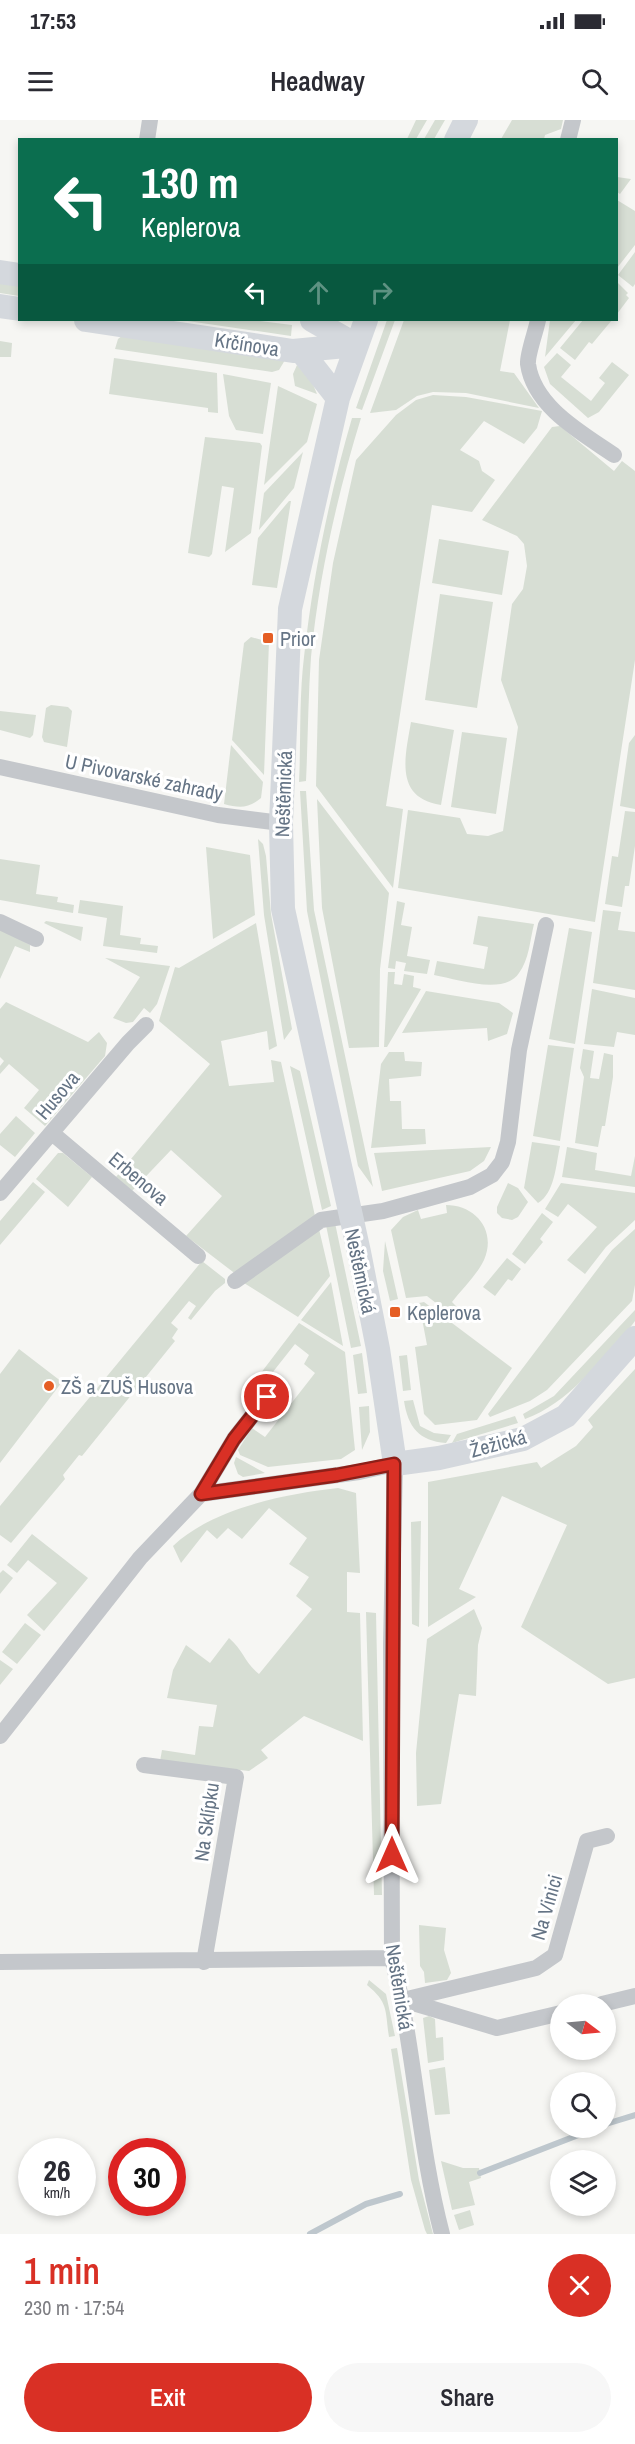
<!DOCTYPE html>
<html lang="en">
<head>
<meta charset="utf-8">
<style>
  :root { --surface:#fff; --page:#f7f7f7; --text:#2b2b33; --muted:#7c7c81; --accent:#d93025 }
  body { margin:0; font-family:"Archivo Narrow",sans-serif; background:var(--page); color:var(--text); height:100vh; display:flex; flex-direction:column; font-size:22px; white-space:nowrap }
  * { box-sizing:border-box; margin:0 }
  p { font-size:20px; color:var(--muted) }
  .icon { flex:none; width:33px; height:33px; fill:none; stroke:currentColor; stroke-width:2; stroke-linecap:round; stroke-linejoin:round }
  .map { position:relative; height:2114px; overflow:hidden }
  .panel { display:flex; flex-direction:column; background:var(--surface); flex:1 }
  .panel>* { flex:none }
  .top-card { position:absolute; left:18px; top:18px; width:600px; height:183px; border-radius:0px; box-shadow:0 3px 9px #0003; background:#0b6e4f; color:#fff; overflow:hidden }
  .needle { width:39px; rotate:106deg }
  .controls { position:absolute; left:550px; top:1874px; display:grid; gap:12px }
  .controls a { display:grid; place-items:center; width:66px; height:66px; border-radius:50%; background:var(--surface); box-shadow:0 3px 9px #0003; font-size:30px }
  .speed { position:absolute; left:18px; top:2018px; display:flex; gap:12px; font-size:30px; font-weight:700; text-align:center }
  .speed>* { display:grid; place-content:center; width:78px; height:78px; border-radius:50%; background:var(--surface); box-shadow:0 3px 9px #0003; line-height:1 }
  .speed small { font-size:15px; font-weight:400 }
  .speed .limit { border:9px solid #d22; background:#fff; color:#111 }
  .pin { position:absolute; display:grid; place-items:center; width:51px; height:51px; color:#fff; margin:-26px; border:3px solid #fff; border-radius:50%; box-shadow:0 2px 6px #0007 }
  .me { position:absolute; width:66px; margin:-33px; rotate:0deg; stroke-linejoin:round; filter:drop-shadow(0 0 4px #0008) }
  .turn { display:flex; align-items:center; gap:21px; height:126px; padding:0 24px; font-size:27px }
  .turn .icon { width:78px; height:78px; stroke-width:2.5 }
  .turn b { display:block; font-size:42px; line-height:51px }
  .lanes { display:flex; align-items:center; height:57px; padding:0 24px; background:#0003; justify-content:center; gap:30px; direction:ltr }
  .lanes .off { opacity:.35 }
  .round { display:grid; place-items:center; flex:none; width:63px; height:63px; border-radius:32px; background:var(--page) }
  .headline { display:flex; align-items:center; justify-content:space-between; height:102px; padding:0 24px }
  h1 { font-size:36px; font-weight:600; line-height:45px; color:var(--accent) }
  .primary-button { display:flex; gap:12px; margin-top:auto; padding:12px 24px }
  .primary-button a { flex:1; height:69px; border-radius:36px; background:var(--accent); color:#fff; font-size:24px; font-weight:600; line-height:69px; text-align:center }
  .primary-button a+a { background:var(--page); color:var(--text) }
  .status { display:flex; justify-content:space-between; align-items:center; height:42px; padding:0 30px; background:var(--surface); direction:ltr }
  .status svg { height:16px; fill:currentColor }
  header { display:flex; justify-content:space-between; align-items:center; height:78px; padding:0 24px; background:var(--surface); font-size:27px; font-weight:600 }
  .map>svg:first-child { display:block }
  .green { fill:#d7ded4 }
  .lines { fill:none; stroke-linecap:round; stroke-linejoin:round }
  .stream { stroke:#bec7cd; stroke-width:6 }
  .street { stroke:#c4c7cb; stroke-width:16 }
  .secondary { stroke:#d4d8dd; stroke-width:24 }
  .route-casing { stroke:#8d1f18; stroke-width:15 }
  .route { stroke:#d93025; stroke-width:10 }
  .poi-dot { fill:#e55e24; stroke:#fff; stroke-width:2 }
  .labels { text-anchor:middle; dominant-baseline:central; stroke-width:6; stroke-linejoin:round; paint-order:stroke }
  .street-label { font-size:20px; fill:#657485; stroke:#fff }
  .poi-label { font-size:20px; fill:#657485; stroke:#fff; text-anchor:start }
</style>
</head>
<body>
<div class="status"><b>17:53</b><svg viewBox="0 0 49 12"><path d="M0 12V9h3v3zM5 12V6h3v6zM10 12V3h3v9zM15 12V0h3v12zM26 1h20v11H26zM47 4h2v5h-2z"/></svg></div>
<header><svg class="icon" aria-label="menu" viewBox="0 0 24 24"><path d="M4 6h16M4 12h16M4 18h16"/></svg>Headway<svg class="icon" aria-label="search" viewBox="0 0 24 24"><circle cx="10" cy="10" r="6"/><path d="M15 15l6 6"/></svg></header>
<div class="map">
<svg width="635" height="2114" viewBox="0 0 635 2114">
  <rect width="100%" height="100%" fill="#f6f6f3"/>
  <path class="green" d="M416,0H427L416,19H407Z
    M435,0H445L434,19H424Z
    M512,0H563L561,9L545,15L544,19H501Z
    M617,50V57L631,59L620,74L617,72Z
    M617,80L635,91V125L617,148Z
    M635,132V164L633,167L618,155Z
    M0,162L19,165V176L0,173Z
    M617,162L628,173L626,175L629,178L617,194Z
    M181,200H253L292,205L291,216Z
    M387,200H395L362,290L356,288Z
    M404,200H510L500,251L514,253L539,288L466,273L433,272L417,276L396,290L370,293Z
    M550,200H576L545,237Z
    M583,200H612L592,224L589,222L575,240L560,228Z
    M123,215L285,240L279,250L272,252L115,229L118,219Z
    M0,221L12,223L11,237H0Z
    M557,233L571,245L561,257L591,281L605,263L599,258L612,242L629,255L599,292L588,298L550,264L544,247Z
    M114,238L217,253L218,293L208,292V288L109,274Z
    M297,245L312,262L317,274L295,266L293,254Z
    M223,254L271,263L263,314L236,310L229,296Z
    M278,266L317,284L307,322L264,365Z
    M433,275L466,277L542,291L537,308L524,324L484,301L460,330L479,341L482,351L495,360L472,392L432,385L386,686L403,689L393,768L316,666L319,540L333,443L356,340L396,295L416,280Z
    M352,298H361C337,376 319,456 311,537C308,578 308,620 306,661L299,662C301,621 299,578 304,537C313,456 329,377 352,298Z
    M560,306L614,351L622,341L635,351V540L595,802L398,768L408,690L460,698L467,714L488,716L503,711L518,607L501,560L512,484L523,469L527,446L524,424L517,416L482,400L552,307Z
    M205,317L260,323L262,326L251,413L225,432L234,368L222,366L212,434L209,437L188,433Z
    M303,332L294,368L259,410L264,373Z
    M289,381H291L277,468L252,465L258,418Z
    M439,419L509,431L502,475L432,463Z
    M440,474L493,482L477,588L425,580Z
    M251,517L269,522L264,655L232,620L244,523Z
    M51,585L68,587L72,591L67,627L44,622L42,617L46,588Z
    M0,591L36,595L33,615L30,618L0,610Z
    M411,602L454,610L441,685C394,678 405,637 411,602Z
    M462,612L507,618L496,694L451,687Z
    M635,615V689L620,686L629,623Z
    M231,625L263,662L261,678C248,689 239,688 224,684Z
    M300,671H306L314,790L373,1067L358,1046L307,791Z
    M317,679L389,773L380,849L379,927L349,928L322,788Z
    M625,691L635,692V726L629,766H625L622,787L605,784L612,736L618,737Z
    M258,719L263,724L266,736L271,794L292,909L284,920L264,795Z
    M206,727L250,735L255,795L213,819Z
    M0,739L40,745L36,774L58,777L57,782L74,785L73,793L0,780Z
    M80,780L123,786L120,815L141,818L140,824L158,826L157,833L103,826L107,798L78,793Z
    M397,781L405,783L401,805L412,807L407,836L430,840L427,854L404,851L406,843L396,841L395,849L388,848Z
    M603,790L621,792L618,810L635,812V870L593,863Z
    M478,796L534,804C530,820 529,840 519,853C504,876 457,859 434,855L437,841L484,849L488,827L473,824Z
    M46,801L83,807L81,821L44,803Z
    M256,803L277,926L269,930L267,911L221,921L229,966L274,962L271,940L281,942L315,1096L237,1155L186,1116L222,1076L171,1030L132,1071L116,1057L210,944L159,901L175,847L179,848Z
    M569,808L592,812L575,924L549,919Z
    M0,809L30,825V832L15,826L0,859Z
    M105,838L170,846L157,884L150,893L144,888L133,902L126,903L113,898L140,857Z
    M388,852H395L394,864L402,865L404,854L414,856L413,867L421,869L387,927H384Z
    M592,869L635,878V915L617,912L614,927L584,924Z
    M426,871L499,883L513,893L507,914L488,921L487,908L402,913Z
    M6,882L88,922L99,912L107,923L105,936L45,1006L24,988L39,970L9,944L0,954V946L4,941L0,937V889Z
    M548,925L574,928L560,1021L533,1016Z
    M583,929L594,931L590,958L599,959L604,933L613,935V957L605,1006H602L598,1027L575,1023L584,957L580,948Z
    M389,932H404L405,941L422,942L421,956L389,959L390,981H401L402,1009H425L426,1024L371,1028L381,944Z
    M290,946L300,951L331,1086L322,1090Z
    M16,996L35,1013L15,1037L0,1025V1014Z
    M532,1022L560,1026C556,1044 555,1073 538,1083L524,1068Z
    M491,1027L484,1041L470,1051L382,1071L374,1033Z
    M567,1027L597,1033L595,1050L631,1056L635,1036V1067L562,1057Z
    M58,1033H63L92,1057L68,1087L36,1059Z
    M33,1062L45,1072L0,1125V1101Z
    M508,1063L518,1068L528,1082L518,1097L512,1100L502,1098L497,1093V1087Z
    M561,1063L635,1073V1100L606,1127L585,1154L567,1140L597,1107L568,1084L558,1097L545,1089Z
    M446,1085C475,1085 497,1110 484,1140C477,1155 462,1169 452,1182L459,1189L450,1194L427,1176L406,1178L391,1110L403,1097L418,1090L421,1099L447,1093Z
    M542,1093L553,1102L540,1119L543,1122L525,1144L512,1134Z
    M335,1103L361,1226L351,1228L326,1105Z
    M319,1109L330,1156L298,1197L244,1163Z
    M635,1109V1165L632,1181L547,1270L530,1281L490,1297L488,1294L612,1130Z
    M385,1121L398,1179L390,1181L383,1151Z
    M507,1138L521,1149L512,1161L508,1159L495,1176L483,1167Z
    M202,1141L225,1159V1163L215,1171L191,1200L188,1198L196,1186L189,1181L171,1203L178,1209L172,1218L175,1221L82,1336L79,1335L63,1355L65,1359L11,1423L0,1415V1386Z
    M331,1162L343,1226L301,1200Z
    M424,1182L512,1248L477,1300L435,1305L424,1294L415,1227L427,1225L419,1183Z
    M635,1190V1201L629,1209C598,1242 569,1283 525,1299L523,1294L554,1276Z
    M299,1203L345,1232L355,1330L341,1339L268,1347L240,1335L238,1330L252,1308L265,1317L315,1253L304,1244L309,1235L295,1224L261,1267L254,1262Z
    M19,1229L62,1262L0,1343V1254Z
    M362,1233L367,1273L358,1274L353,1235Z
    M407,1235L411,1270L403,1271L399,1236Z
    M635,1249V1558L608,1564L521,1507L567,1405L502,1376L459,1469L476,1477L428,1507V1362L537,1342L541,1348L576,1326L593,1307L588,1300Z
    M413,1280L420,1306L434,1313L451,1315L446,1323C419,1321 408,1307 404,1281Z
    M369,1286L370,1312L362,1330L359,1287Z
    M515,1296L518,1303L452,1323L457,1314Z
    M236,1337L265,1353L243,1357L238,1354L234,1343Z
    M338,1368L356,1373L360,1453L347,1452V1492L360,1493L363,1621L304,1596L261,1630L268,1638L249,1651L160,1641L162,1630L195,1635L199,1606L213,1607L217,1585L167,1578L173,1550L186,1525L210,1543L229,1518C244,1531 244,1542 259,1554L312,1489L296,1476L309,1457L289,1444L307,1418L269,1388L242,1419L228,1408L217,1419L207,1410L181,1443L173,1426C213,1388 285,1374 338,1368Z
    M421,1401L419,1507L412,1504L411,1402Z
    M32,1414L88,1458L44,1511L27,1495L57,1463L28,1440L17,1453L7,1445Z
    M3,1450L13,1458L0,1474V1453Z
    M474,1489L482,1508L478,1525L476,1576L459,1574L441,1684L417,1686L416,1633L427,1519Z
    M366,1492L376,1493L382,1775H374Z
    M25,1503L41,1515L17,1544L2,1532Z
    M0,1540L13,1549L0,1565Z
    M419,1805L446,1808L444,1830L451,1853L447,1860L425,1863L424,1852L420,1846Z
    M369,1860L386,1874L395,1916L389,1917C385,1891 389,1883 367,1865Z
    M429,1896L435,1899L436,1918L443,1917L444,1940L428,1943L423,1898Z
    M397,1928L419,2060L433,2114H427L425,2110L411,2060L391,1929Z
    M445,1947L450,1994L435,1995L429,1950Z
    M441,2041L463,2048H479L481,2058L469,2062L475,2085L452,2090Z
    M470,2090L474,2105L459,2110L454,2095Z"/>
  <g class="lines">
    <path class="stream" d="M606,2004L635,1995
      M480,2053L599,2007
      M310,2114L366,2084L400,2074"/>
    <path class="street" d="M147,20L150,0
      M568,20L573,0
      M538,200C536,211 527,235 528,244C534,287 582,313 614,335
      M0,647L218,695L281,703
      M0,802L36,819
      M52,1013L198,1136
      M0,1073L128,923L146,905
      M235,1161L321,1100L383,1091L470,1067L492,1055L502,1042L508,1022L519,930L546,805
      M201,1374L234,1319L274,1268
      M0,1616L140,1438L201,1374L359,1352L395,1344L391,1524L392,1838C415,1929 418,2023 442,2114
      M144,1645L236,1657L204,1842
      M0,1842L392,1838
      M403,1880L536,1848L555,1835L587,1721L607,1716
      M403,1880L497,1908L561,1893
      M602,1884L635,1876"/>
    <path class="secondary" d="M456,20L466,0
      M0,152L20,155
      M0,186L20,189
      M86,200L293,231L356,225
      M312,200L356,225
      M366,200L338,278L290,489L281,703L283,789L359,1132L378,1229L395,1344L439,1338L523,1319L566,1296L635,1218
      M301,231L338,278"/>
  </g>
  <g class="lines">
    <g class="route-casing">
      <path id="route" d="M267,1277L234,1319L201,1374L337,1355L394,1344L392,1735"/>
    </g>
    <use href="#route" class="route"/>
  </g>
  <g class="poi-dot">
    <rect x="262" y="512" width="12" height="12" rx="3"/>
    <rect x="389" y="1186" width="12" height="12" rx="3"/>
    <circle cx="49" cy="1266" r="6"/>
  </g>
  <g class="labels">
    <g class="street-label">
      <text transform="translate(247 224) rotate(9)">Krčínova</text>
      <text transform="translate(144 657) rotate(12)">U Pivovarské zahrady</text>
      <text transform="translate(283 674) rotate(-88)">Neštěmická</text>
      <text transform="translate(57 975) rotate(-50)">Husova</text>
      <text transform="translate(139 1058) rotate(40)">Erbenova</text>
      <text transform="translate(361 1151) rotate(78)">Neštěmická</text>
      <text transform="translate(498 1323) rotate(-15)">Žežická</text>
      <text transform="translate(206 1702) rotate(-82)">Na Sklípku</text>
      <text transform="translate(546 1787) rotate(-74)">Na Vinici</text>
      <text transform="translate(400 1867) rotate(81)">Neštěmická</text>
    </g>
    <g class="poi-label">
      <text x="280" y="518">Prior</text>
      <text x="407" y="1192">Keplerova</text>
      <text x="61" y="1266">ZŠ a ZUŠ Husova</text>
    </g>
  </g>
</svg>
<div class="controls">
<a><svg class="needle" viewBox="-14 -14 28 28"><path d="M0-13l5 13h-10z" fill="#e53935"/><path d="M0 13l5-13h-10z" fill="#7c7c81"/></svg></a>
<a><svg class="icon" aria-label="search" viewBox="0 0 24 24"><circle cx="10" cy="10" r="6"/><path d="M15 15l6 6"/></svg></a>
<a><svg class="icon" aria-label="layers" viewBox="0 0 24 24"><path d="M12 4l9 5-9 5-9-5zM3 14l9 5 9-5"/></svg></a>
</div>
<div class="speed"><div>26<small>km/h</small></div><div class="limit">30</div></div>
<div class="pin" style="left:267px;top:1277px;background:#d93025"><svg class="icon" aria-label="arrive" viewBox="0 0 24 24"><path d="M6 21V4h12l-3 4 3 4H6"/></svg></div>
<svg class="me" style="left:392px;top:1735px" viewBox="-20 -20 40 40"><path d="M0-17L14 15 0 8-14 15z" fill="#d93025" stroke="#fff" stroke-width="4"/></svg>
<div class="top-card">
<div class="turn"><svg class="icon" aria-label="left" viewBox="0 0 24 24"><path d="M17 20v-9H6M10 6l-5 5 5 5"/></svg><div><b>130 m</b>Keplerova</div></div>
<div class="lanes"><svg class="icon" aria-label="left" viewBox="0 0 24 24"><path d="M17 20v-9H6M10 6l-5 5 5 5"/></svg><svg class="icon off" aria-label="ahead" viewBox="0 0 24 24"><path d="M12 20V5M6 11l6-6 6 6"/></svg><svg class="icon off" aria-label="right" viewBox="0 0 24 24"><path d="M7 20v-9h11M14 6l5 5-5 5"/></svg></div>
</div>
</div>
<section class="panel">
<div class="headline"><div><h1>1 min</h1><p>230 m · 17:54</p></div><a class="round" style="background:#d93025;color:#fff"><svg class="icon" aria-label="close" viewBox="0 0 24 24"><path d="M6 6l12 12M18 6L6 18"/></svg></a></div>
<div class="primary-button"><a>Exit</a><a>Share</a></div>
</section>
</body>
</html>
